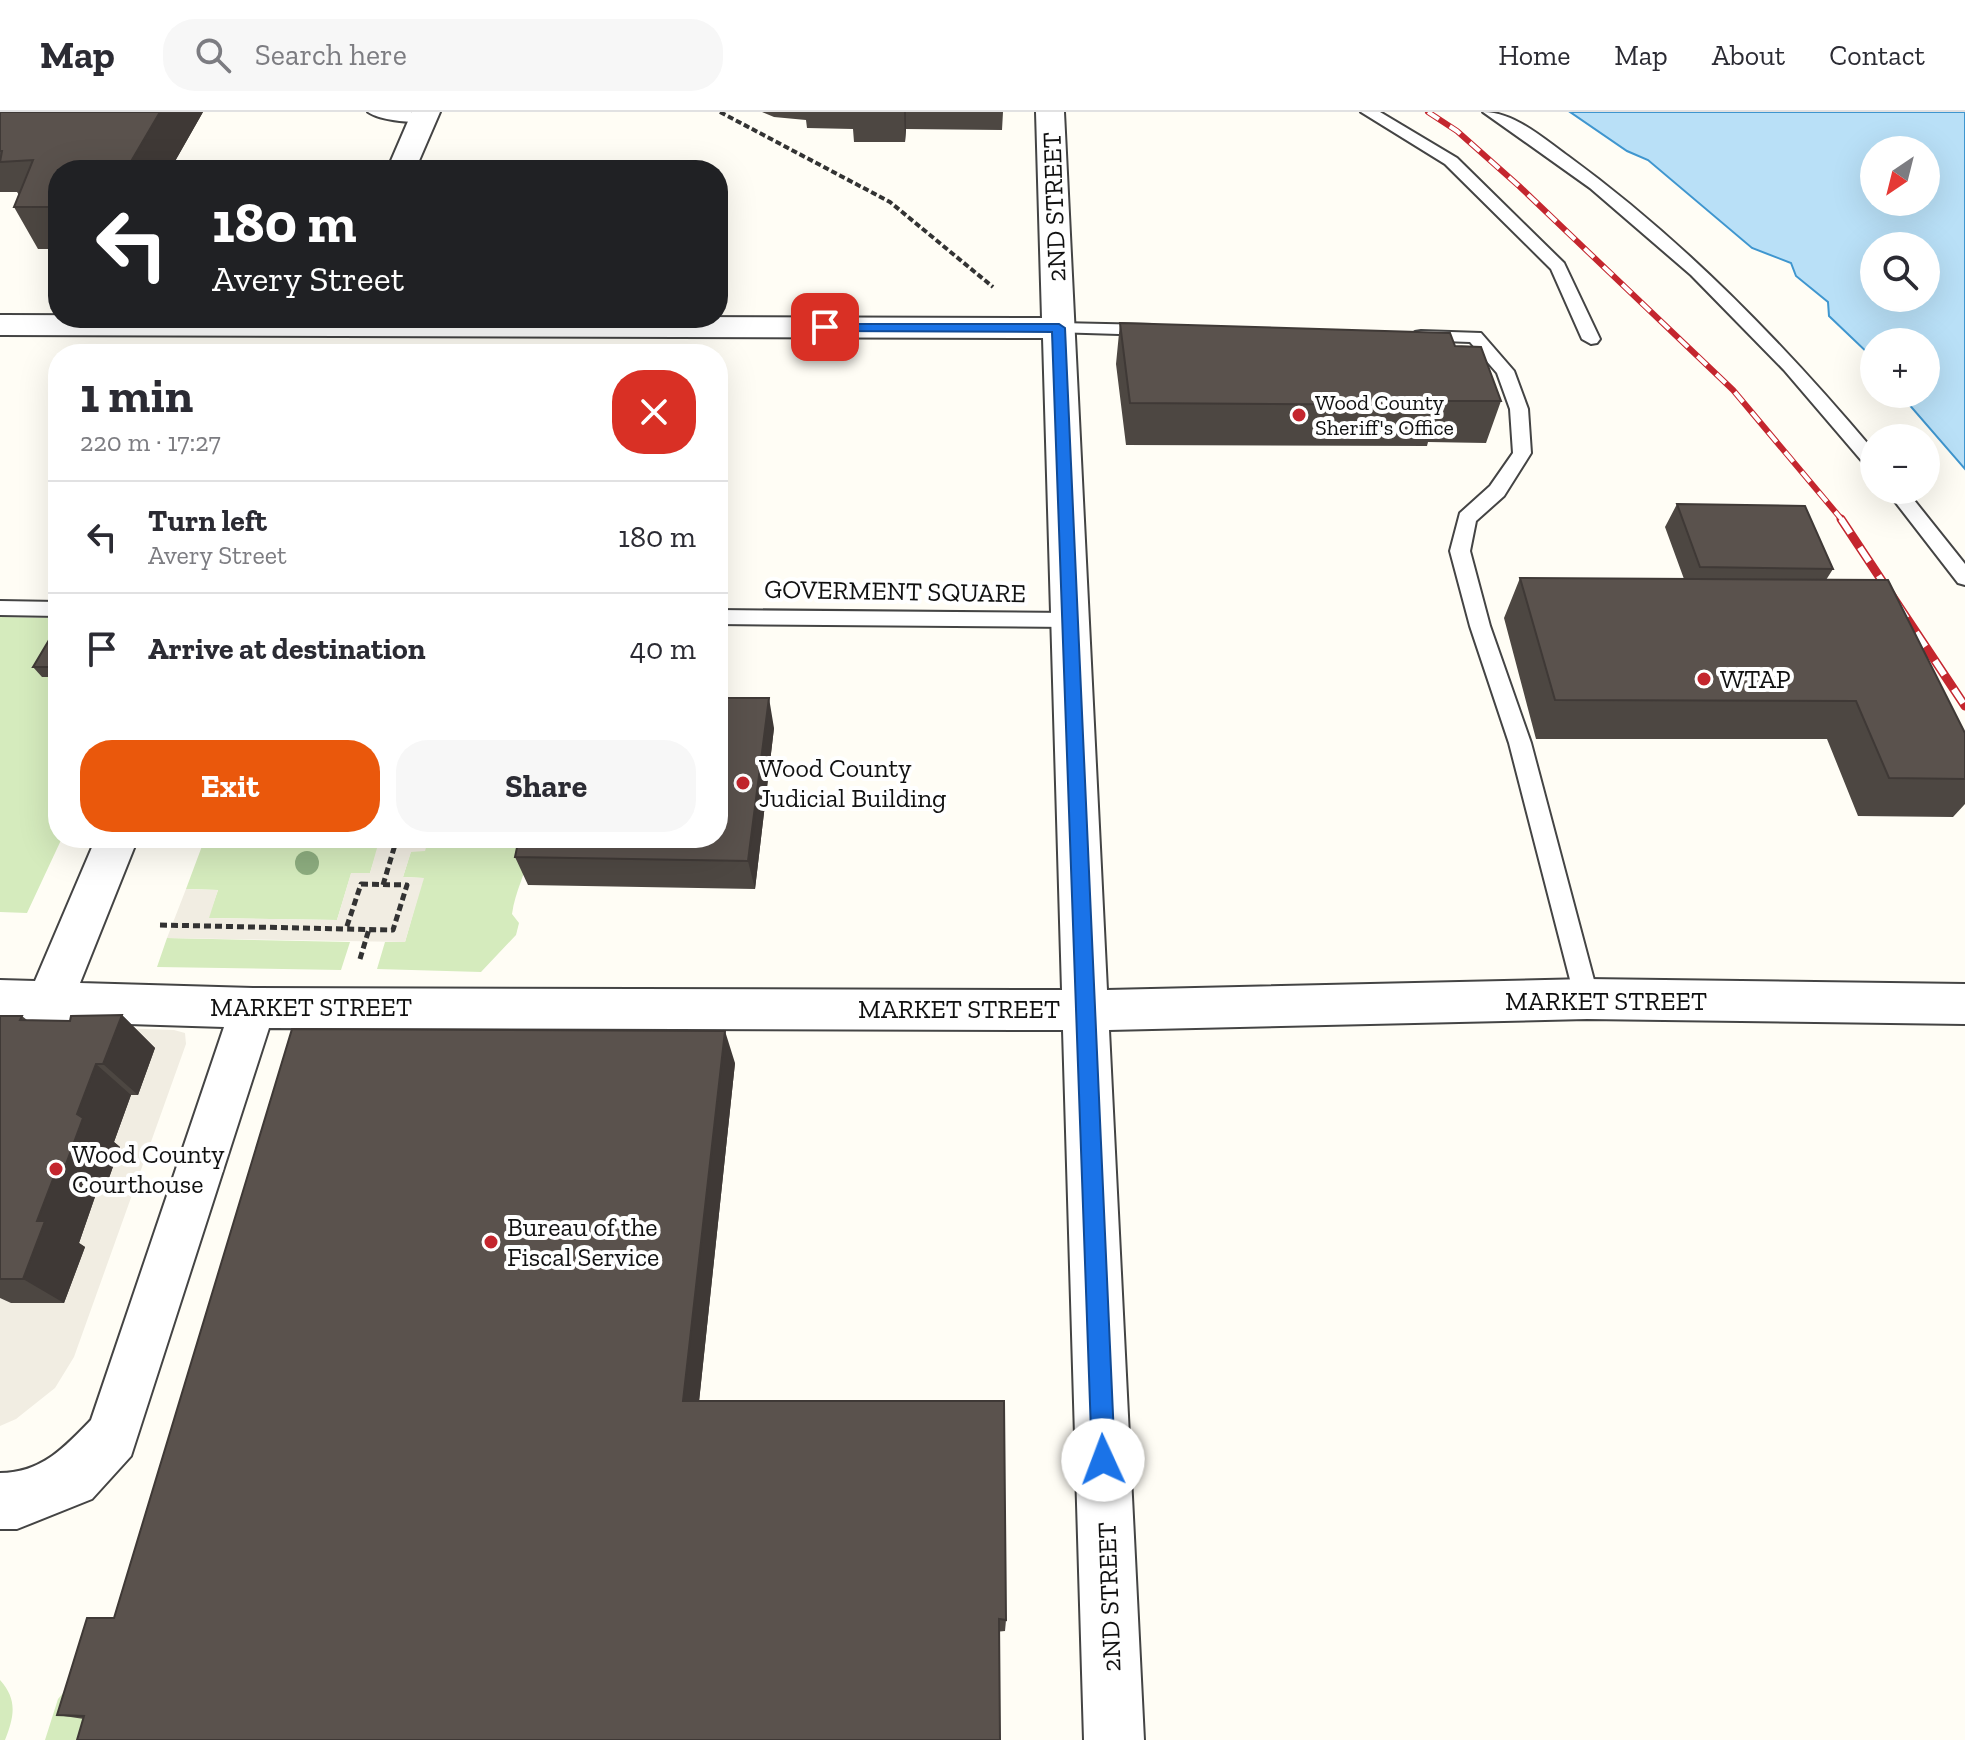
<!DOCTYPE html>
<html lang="en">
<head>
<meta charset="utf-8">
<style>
  :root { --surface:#fff; --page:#f7f7f7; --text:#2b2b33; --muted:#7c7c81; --line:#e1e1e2; --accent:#ea580c }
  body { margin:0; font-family:"Zilla Slab",serif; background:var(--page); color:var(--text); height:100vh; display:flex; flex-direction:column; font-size:30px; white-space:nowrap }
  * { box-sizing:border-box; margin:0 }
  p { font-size:26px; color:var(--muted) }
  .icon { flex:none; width:44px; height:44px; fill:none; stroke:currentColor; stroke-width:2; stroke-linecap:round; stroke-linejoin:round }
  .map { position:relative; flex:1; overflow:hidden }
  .panel { position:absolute; left:48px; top:232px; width:680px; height:504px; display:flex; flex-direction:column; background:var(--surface); border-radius:32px; box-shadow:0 8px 32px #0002 }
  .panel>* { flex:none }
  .hud { position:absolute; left:48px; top:48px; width:680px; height:168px; border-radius:32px; box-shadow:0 8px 32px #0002; background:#202124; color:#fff; overflow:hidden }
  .needle { width:52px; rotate:215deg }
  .fabs { position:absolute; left:1860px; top:24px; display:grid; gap:16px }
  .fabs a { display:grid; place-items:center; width:80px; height:80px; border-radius:50%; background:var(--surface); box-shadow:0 8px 32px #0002; font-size:40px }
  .pin { position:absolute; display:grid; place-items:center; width:68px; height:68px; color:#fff; margin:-34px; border-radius:16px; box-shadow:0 4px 12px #0006 }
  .me { position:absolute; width:88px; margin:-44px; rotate:358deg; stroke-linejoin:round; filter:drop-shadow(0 0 6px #0008) }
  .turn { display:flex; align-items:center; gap:28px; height:168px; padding:0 32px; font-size:36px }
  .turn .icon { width:104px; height:104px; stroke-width:2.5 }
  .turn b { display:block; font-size:56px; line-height:68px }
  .round { display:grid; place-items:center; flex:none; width:84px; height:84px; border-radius:32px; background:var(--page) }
  .headline { display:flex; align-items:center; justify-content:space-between; height:136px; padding:0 32px }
  h1 { font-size:48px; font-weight:700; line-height:60px }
  .cta { display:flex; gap:16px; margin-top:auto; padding:16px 32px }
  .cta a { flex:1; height:92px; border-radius:32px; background:var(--accent); color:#fff; font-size:32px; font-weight:700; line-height:92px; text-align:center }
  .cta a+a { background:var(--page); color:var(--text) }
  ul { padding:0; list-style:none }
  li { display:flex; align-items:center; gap:24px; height:112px; padding:0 32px; border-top:2px solid var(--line) }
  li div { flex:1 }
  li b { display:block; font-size:30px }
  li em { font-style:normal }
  header { display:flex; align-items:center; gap:48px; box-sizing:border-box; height:112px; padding:0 40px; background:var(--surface); border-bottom:2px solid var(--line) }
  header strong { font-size:38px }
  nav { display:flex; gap:44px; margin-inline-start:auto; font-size:28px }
  .search { width:560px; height:72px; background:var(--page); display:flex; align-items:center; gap:20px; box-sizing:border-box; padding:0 28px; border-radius:32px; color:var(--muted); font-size:30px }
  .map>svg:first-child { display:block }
  .green { fill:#d5ebbd }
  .plaza { fill:#f1ede2 }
  .water { fill:#b9e0f7; stroke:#3f96cf; stroke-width:2; fill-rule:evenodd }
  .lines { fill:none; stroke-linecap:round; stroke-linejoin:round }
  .service-casing { stroke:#444; stroke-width:4 }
  .minor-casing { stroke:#444; stroke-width:4 }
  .path-far1 { stroke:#333; stroke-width:4; stroke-dasharray:6 3; stroke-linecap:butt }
  .path { stroke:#333; stroke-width:5; stroke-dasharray:7 4; stroke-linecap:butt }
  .service { fill:#fff; fill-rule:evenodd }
  .minor { fill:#fff; fill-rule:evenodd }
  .rail-far1-casing { stroke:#c4262e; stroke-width:6 }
  .rail-casing { stroke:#c4262e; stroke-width:9 }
  .rail-far1 { stroke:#fff; stroke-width:4; stroke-dasharray:13; stroke-linecap:butt }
  .rail { stroke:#fff; stroke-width:6; stroke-dasharray:17; stroke-linecap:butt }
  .tree { fill:#8dad7f }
  .wall { fill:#4d4742 }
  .shaded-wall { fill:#3f3936 }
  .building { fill:#5a524d; stroke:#3f3936; stroke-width:2 }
  .route { fill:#1a73e8; stroke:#114b97; stroke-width:2 }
  .poi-dot { fill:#c4262e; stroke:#fff; stroke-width:3 }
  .labels { text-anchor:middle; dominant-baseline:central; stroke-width:8; stroke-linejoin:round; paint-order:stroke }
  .far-poi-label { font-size:22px; fill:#111; stroke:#fff; text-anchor:start }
  .street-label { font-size:26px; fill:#111; stroke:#fff }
  .poi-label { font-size:26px; fill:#111; stroke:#fff; text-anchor:start }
</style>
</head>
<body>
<header>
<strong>Map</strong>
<div class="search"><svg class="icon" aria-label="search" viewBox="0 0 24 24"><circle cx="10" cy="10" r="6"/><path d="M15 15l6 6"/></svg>Search here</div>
<nav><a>Home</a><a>Map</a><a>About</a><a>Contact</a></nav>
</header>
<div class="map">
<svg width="1965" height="1628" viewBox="0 0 1965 1628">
  <rect width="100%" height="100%" fill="#fffdf5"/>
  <path class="green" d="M0,505L58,506V726H62L27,801L0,800Z
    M205,726H350L348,734L378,736L370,761L351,762L337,808L208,806L218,778L186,777Z
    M468,726H525L531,737C526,760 515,780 512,802L519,811L516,823L481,860L377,857L385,830H405L423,766L403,765L411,739L428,728L466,729Z
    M167,826L350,830L341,858L157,855Z
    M75,1567L124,1628H45L58,1587Z
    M0,1568C18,1588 14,1605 5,1628H0Z"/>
  <path class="plaza" d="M350,726H468L467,729H428L425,739L411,740L403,765L424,766L405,830L167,826L186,777L218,778L209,806L337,808L351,761H370L377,736L347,735Z
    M0,912L174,918L185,921L186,932L74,1245L55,1276L16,1307L0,1314V1186L13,1187L12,1191H64L77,1135L96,1082L104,1080L120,1035L114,1031L131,983H138Z"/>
  <path class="water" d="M1570,0H1965V357L1900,282H1926V230H1874V247L1829,204L1828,190L1796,164L1791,151L1752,136L1648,48L1627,39ZM1874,38H1926V90H1874ZM1874,134H1926V186H1874Z"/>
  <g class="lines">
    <g class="service-casing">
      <path id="service" d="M368,0H411L431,6C420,14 379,8 368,0Z
        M1361,0H1380L1457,46L1564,151L1600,227L1597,231L1591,232L1582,227L1551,157L1445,52Z
        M1483,0C1514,0 1543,26 1568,44C1683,128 1782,230 1874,339V357L1867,355L1784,258L1691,163L1590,76Z
        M1059,211L1152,213L1161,218L1152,223L1053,220V212Z
        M1421,219L1481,221L1514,259L1528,297L1531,341L1504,384L1476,409L1470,439L1490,514L1531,631L1599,887L1596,895L1587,898L1578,895L1575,887L1509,631L1470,514L1450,439L1460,401L1490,374L1513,341L1510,297L1497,261L1470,230L1415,228V220Z
        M1886,378H1906L1965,452V473L1958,471Z
        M0,489L58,490V504L0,503Z
        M718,498L1070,501L1080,508L1070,515L718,512Z"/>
    </g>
    <g class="minor-casing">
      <path id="minor" d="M412,0H440L415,58H387Z
        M1036,0H1064L1107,878L1587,867L1965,872V912L1587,907L1109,918L1144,1628H1084L1063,918L269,916L131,1344L92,1387L17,1417H0V1361C41,1361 64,1336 91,1308L224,915L0,908V868L35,869L96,726H138L80,871L253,876L1062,878L1043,226L0,223V203L1042,206Z"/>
    </g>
    <path class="path-far1" d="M720,0L890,90L993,175"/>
    <path class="path" d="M361,772L407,773L393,818L346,817Z
      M383,773L397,726
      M160,813L346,817
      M360,847L369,817"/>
    <use href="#service" class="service"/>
    <use href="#minor" class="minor"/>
    <g class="rail-far1-casing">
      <path id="rail-far1" d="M1428,0L1457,19L1519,74L1733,278L1843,409"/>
    </g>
    <g class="rail-casing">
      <path id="rail" d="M1841,407L1965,594"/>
    </g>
    <use href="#rail-far1" class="rail-far1"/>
    <use href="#rail" class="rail"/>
  </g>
  <circle class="tree" cx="307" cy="751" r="12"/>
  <path class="wall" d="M0,0H203L170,58H58V137H38L14,95L19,83L17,80H0Z
    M762,0H1003L1002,18L906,17L905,30H854L853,17L807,16L806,8L774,5Z
    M1120,211L1455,234L1501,289L1486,331L1428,330L1427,334L1126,333L1116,252Z
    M1677,392L1833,457L1826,468L1965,621V692L1953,705L1858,704L1827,627H1536L1504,506L1520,466L1684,467L1665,415Z
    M58,513V565H42L33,555Z
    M774,616L755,777L528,773L515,745Z
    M122,903L155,936L138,983H131L114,1030L120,1035L104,1080L96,1082L79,1131L85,1135L64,1191H11L0,1186V904H22L27,908L70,909Z
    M735,951L699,1289L1006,1508L1005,1519L84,1607L57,1603L114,1506Z"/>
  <path class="shaded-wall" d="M160,0H203L170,58H126Z
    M904,0H906V17L905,30Z
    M769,586L774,616L755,777L748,749Z
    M122,903L155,936L138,983L103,952Z
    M725,919L735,951L697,1309L683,1289Z
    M96,952L131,983L114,1030L120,1035L104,1080L96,1082L79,1131L85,1135L64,1191L23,1167L37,1109Z"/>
  <path class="building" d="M0,0H160L126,58H58V95H14L33,48L0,50L2,39H0Z
    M1120,211L1450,221L1455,234L1481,235L1501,289H1439L1440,293L1130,291Z
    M1677,392L1805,394L1833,457L1700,455Z
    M1520,466L1888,468L1965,621V667L1889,666L1856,589L1555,588Z
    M58,513V555H33Z
    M718,586H769L748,749L515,745L519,726H718Z
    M122,903L103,952H96L77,1002L83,1006L66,1052L58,1054L37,1109H45L23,1167H0V904H22L20,908L70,909L71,904Z
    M292,917L725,919L683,1289H1004L1006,1508L999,1507L1000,1628H77L84,1604L57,1603L87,1506H114Z"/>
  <path class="route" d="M820,212H1059L1065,216L1115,1348L1111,1356L1103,1360L1095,1356L1092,1348L1052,220L825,219L818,215Z"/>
  <g class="poi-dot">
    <circle cx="1299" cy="303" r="8"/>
    <circle cx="1704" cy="567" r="8"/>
    <circle cx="743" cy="671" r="8"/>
    <circle cx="56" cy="1057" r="8"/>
    <circle cx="491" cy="1130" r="8"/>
  </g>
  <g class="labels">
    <g class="far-poi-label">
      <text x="1315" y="290">Wood County<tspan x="1315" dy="25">Sheriff's Office</tspan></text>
    </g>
    <g class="street-label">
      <text transform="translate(1054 95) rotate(-92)">2ND STREET</text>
      <text transform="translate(895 479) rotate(1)">GOVERMENT SQUARE</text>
      <text x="1606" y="889">MARKET STREET</text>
      <text x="311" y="895">MARKET STREET</text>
      <text x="959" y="897">MARKET STREET</text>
      <text transform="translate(1109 1485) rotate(-92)">2ND STREET</text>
    </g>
    <g class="poi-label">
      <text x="1720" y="567">WTAP</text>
      <text x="759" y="656">Wood County<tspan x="759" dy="30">Judicial Building</tspan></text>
      <text x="72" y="1042">Wood County<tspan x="72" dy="30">Courthouse</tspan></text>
      <text x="507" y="1115">Bureau of the<tspan x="507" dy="30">Fiscal Service</tspan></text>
    </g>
  </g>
</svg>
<div class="fabs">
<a><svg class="needle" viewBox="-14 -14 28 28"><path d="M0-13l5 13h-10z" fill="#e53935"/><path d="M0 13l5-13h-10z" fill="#7c7c81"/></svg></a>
<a><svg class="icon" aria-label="search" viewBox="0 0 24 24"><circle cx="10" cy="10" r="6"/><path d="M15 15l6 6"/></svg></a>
<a>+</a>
<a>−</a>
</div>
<div class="pin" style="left:825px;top:215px;background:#d93025"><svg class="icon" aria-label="arrive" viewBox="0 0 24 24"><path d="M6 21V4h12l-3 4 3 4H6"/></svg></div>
<svg class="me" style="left:1103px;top:1348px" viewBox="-20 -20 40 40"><circle r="19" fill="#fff"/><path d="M0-13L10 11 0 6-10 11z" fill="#1a73e8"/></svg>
<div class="hud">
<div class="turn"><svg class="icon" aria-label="left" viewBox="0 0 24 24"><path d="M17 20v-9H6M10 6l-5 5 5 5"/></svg><div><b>180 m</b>Avery Street</div></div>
</div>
<section class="panel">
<div class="headline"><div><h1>1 min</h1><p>220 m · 17:27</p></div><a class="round" style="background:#d93025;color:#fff"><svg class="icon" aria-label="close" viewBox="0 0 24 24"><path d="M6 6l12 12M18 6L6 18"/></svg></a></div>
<ul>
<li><svg class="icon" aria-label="left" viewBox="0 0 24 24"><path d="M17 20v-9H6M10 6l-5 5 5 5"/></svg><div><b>Turn left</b><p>Avery Street</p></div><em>180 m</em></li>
<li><svg class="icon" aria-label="arrive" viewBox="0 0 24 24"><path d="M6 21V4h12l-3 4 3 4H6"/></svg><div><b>Arrive at destination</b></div><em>40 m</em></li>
</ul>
<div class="cta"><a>Exit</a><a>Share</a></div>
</section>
</div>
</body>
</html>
